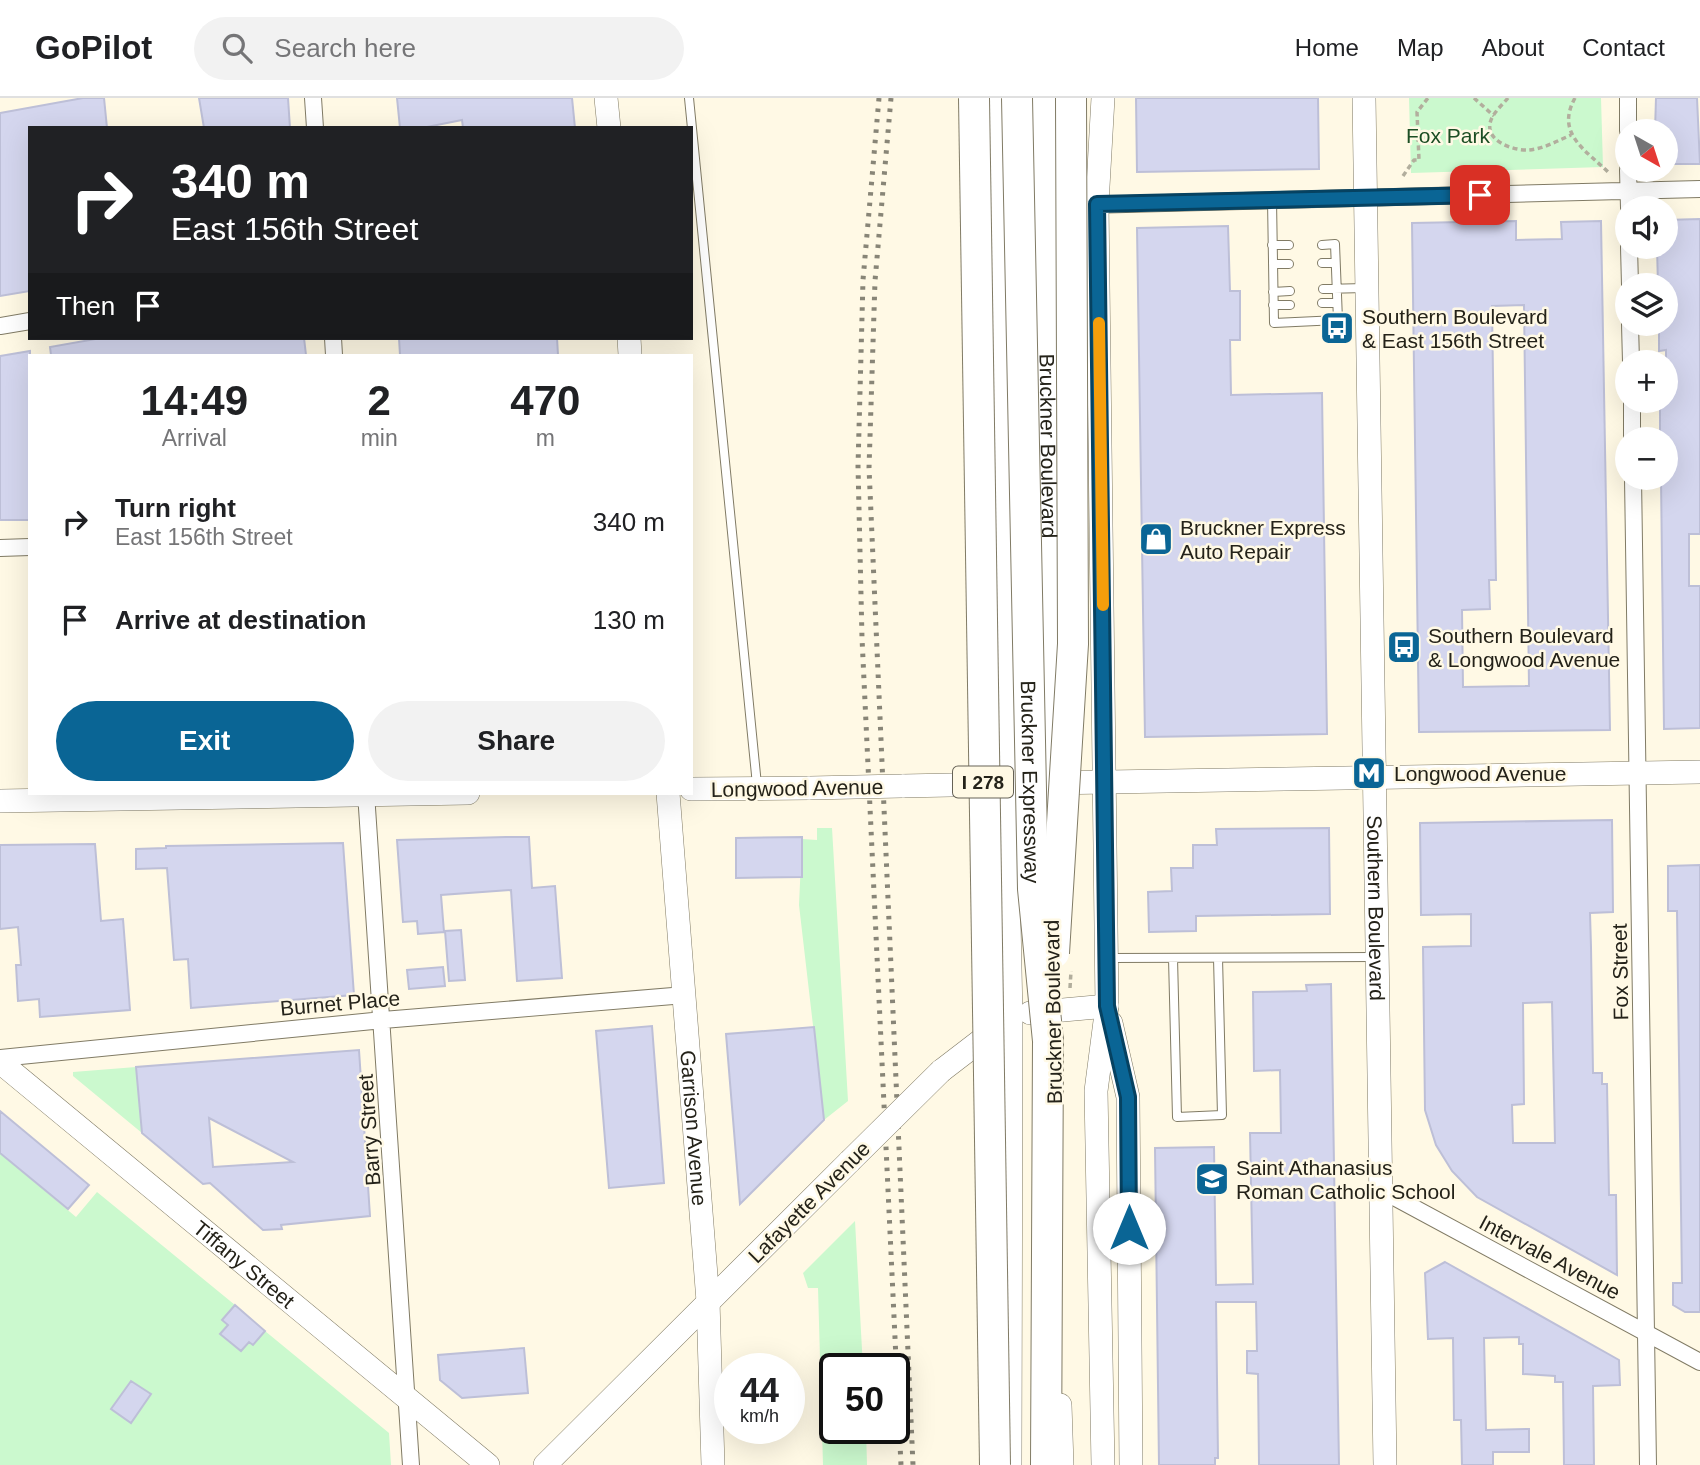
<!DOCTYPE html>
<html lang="en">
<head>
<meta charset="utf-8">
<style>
  :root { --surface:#fff; --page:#f2f2f2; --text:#202124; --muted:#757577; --line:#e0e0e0; --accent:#0a6595 }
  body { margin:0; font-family:Helvetica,sans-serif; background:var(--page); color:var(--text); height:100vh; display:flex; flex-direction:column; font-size:26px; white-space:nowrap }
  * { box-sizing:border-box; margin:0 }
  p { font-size:23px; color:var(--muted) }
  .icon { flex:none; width:38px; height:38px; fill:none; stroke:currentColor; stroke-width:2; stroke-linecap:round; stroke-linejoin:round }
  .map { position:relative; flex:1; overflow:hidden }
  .details { position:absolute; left:28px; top:256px; width:665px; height:441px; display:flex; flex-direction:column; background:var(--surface); border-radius:0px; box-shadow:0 7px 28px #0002 }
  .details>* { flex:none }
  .guide { position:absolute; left:28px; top:28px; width:665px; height:214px; border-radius:0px; box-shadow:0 7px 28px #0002; background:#202124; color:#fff; overflow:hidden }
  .needle { width:46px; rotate:141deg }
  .controls { position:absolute; left:1615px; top:21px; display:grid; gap:14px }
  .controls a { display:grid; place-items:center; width:63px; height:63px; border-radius:50%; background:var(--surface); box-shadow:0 7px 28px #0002; font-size:35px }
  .speed { position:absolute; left:714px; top:1255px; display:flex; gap:14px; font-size:35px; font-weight:700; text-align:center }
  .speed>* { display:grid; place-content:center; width:91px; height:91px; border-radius:50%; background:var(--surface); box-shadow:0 7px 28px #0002; line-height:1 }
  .speed small { font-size:18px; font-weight:400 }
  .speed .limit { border:4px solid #111; border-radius:10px; background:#fff; color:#111 }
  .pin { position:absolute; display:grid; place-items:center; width:60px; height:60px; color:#fff; margin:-30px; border-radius:14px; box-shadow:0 4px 10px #0006 }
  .me { position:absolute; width:77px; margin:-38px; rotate:0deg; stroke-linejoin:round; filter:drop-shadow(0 0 5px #0008) }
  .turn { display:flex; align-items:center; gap:24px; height:147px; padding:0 28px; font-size:32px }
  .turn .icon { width:91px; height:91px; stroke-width:2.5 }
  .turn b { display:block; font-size:49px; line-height:60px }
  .then { display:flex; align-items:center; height:66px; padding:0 28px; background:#0003; gap:14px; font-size:26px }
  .eta { display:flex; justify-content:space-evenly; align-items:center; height:119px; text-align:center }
  .eta b { font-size:42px; font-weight:600; line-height:49px }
  .action { display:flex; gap:14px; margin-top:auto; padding:14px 28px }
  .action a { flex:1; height:80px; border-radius:42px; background:var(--accent); color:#fff; font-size:28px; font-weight:600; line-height:80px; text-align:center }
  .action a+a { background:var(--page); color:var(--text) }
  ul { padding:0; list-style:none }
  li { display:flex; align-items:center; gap:21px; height:98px; padding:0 28px }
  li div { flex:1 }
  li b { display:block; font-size:26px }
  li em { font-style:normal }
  header { display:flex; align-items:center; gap:42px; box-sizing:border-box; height:98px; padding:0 35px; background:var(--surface); border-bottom:2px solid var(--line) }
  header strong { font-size:33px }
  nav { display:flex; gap:38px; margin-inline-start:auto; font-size:24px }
  .search { width:490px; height:63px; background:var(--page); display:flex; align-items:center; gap:18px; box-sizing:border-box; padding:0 24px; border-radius:38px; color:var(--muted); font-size:26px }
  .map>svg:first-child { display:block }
  .green { fill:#cbf9ce }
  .building { fill:#d4d6ee; stroke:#bdbfd7; stroke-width:2; fill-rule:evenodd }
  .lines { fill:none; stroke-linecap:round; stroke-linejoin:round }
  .lane-casing { stroke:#817b65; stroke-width:10 }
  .street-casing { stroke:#817b65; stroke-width:18 }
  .secondary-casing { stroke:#817b65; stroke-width:24 }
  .highway-casing { stroke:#817b65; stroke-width:32 }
  .path { stroke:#b2ae9d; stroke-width:3.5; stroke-dasharray:5 3.5; stroke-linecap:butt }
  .lane { stroke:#fff; stroke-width:8 }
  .street { stroke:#fff; stroke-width:16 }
  .secondary { stroke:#fff; stroke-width:23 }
  .highway { stroke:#fff; stroke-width:30 }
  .rail { stroke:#888577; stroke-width:5; stroke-dasharray:3.5 7; stroke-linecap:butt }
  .secondary-bridge-casing { stroke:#817b65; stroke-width:24; stroke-linecap:butt }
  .highway-bridge-casing { stroke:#817b65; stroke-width:32; stroke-linecap:butt }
  .secondary-bridge { stroke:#fff; stroke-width:23 }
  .highway-bridge { stroke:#fff; stroke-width:30 }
  .route-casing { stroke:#064261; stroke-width:18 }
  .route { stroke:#0a6595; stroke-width:12 }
  .slow { stroke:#f59e0b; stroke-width:12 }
  .labels { text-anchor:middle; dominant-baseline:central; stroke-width:5; stroke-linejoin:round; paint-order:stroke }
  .shield { fill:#fff9e5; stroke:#666256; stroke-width:2 }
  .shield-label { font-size:19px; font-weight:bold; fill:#242219 }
  .park-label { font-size:21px; fill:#1c4e24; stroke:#fff9e5 }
  .poi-label { font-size:21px; fill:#242219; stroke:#fff9e5; text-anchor:start }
  .street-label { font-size:21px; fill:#242219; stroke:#fff9e5 }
</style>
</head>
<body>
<header>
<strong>GoPilot</strong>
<div class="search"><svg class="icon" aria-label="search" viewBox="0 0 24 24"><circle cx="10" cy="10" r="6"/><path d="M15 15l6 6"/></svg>Search here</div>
<nav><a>Home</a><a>Map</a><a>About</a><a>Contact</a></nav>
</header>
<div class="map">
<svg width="1700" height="1367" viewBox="0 0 1700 1367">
  <rect width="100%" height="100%" fill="#fff9e5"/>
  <path class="green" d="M1409,0H1601L1603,69L1411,75Z
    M817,730H832L848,1003L824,1022L799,807L802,741L817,742Z
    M136,969L142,1035L73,978V974Z
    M0,1055L76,1119L97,1094L235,1207L222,1221L228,1227L221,1236L240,1253L249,1244L253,1247L265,1233L389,1335L391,1367H0Z
    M855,1123L863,1270H835V1330H866L867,1367H823L818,1190H808L803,1175Z"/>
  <path class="building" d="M83,0H104L107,30H30V193L0,198V15Z
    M199,0H288L290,30H204Z
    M397,0H572L575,30H463L462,22L422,30H400Z
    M1136,0H1318L1319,71L1137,74Z
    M1656,0H1697L1700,66H1666V33H1655Z
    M1700,121V436H1689V488H1700V630L1664,631L1661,380H1666V341H1660V303H1666V252L1659,253V226H1666V187H1658L1657,149H1666V122Z
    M1516,123V142L1562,141L1561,124L1601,123L1610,632L1419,634L1412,125ZM1524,207L1529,588L1463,589L1462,512L1490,511L1489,482H1496L1492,208Z
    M1228,128L1230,193H1240V242H1230L1231,297L1322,295L1327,636L1145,639L1137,130Z
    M101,240H304L306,257H51L50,249Z
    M399,240H557L558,257H400Z
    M30,253V422H0V258Z
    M1612,722L1613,814L1590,815L1591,849L1593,975H1602V986H1607L1609,1097H1616L1617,1177L1477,1099L1452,1073L1436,1047L1425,1012L1423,849L1471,848V816L1421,817L1420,725ZM1552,904L1555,1045H1513L1512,1007L1524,1006L1523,905Z
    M1329,730L1330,816L1196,818V833L1149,834L1148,794L1172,793L1171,770H1193V747H1217L1216,731Z
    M506,739H529L532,790L555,788L562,880L517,883L511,792L441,797L444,834L418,836L417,823L403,824L397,742Z
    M802,739V779L736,780V740Z
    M343,745L354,897L191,910L188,861L174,862L167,770L136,771V751L166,750V748Z
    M95,746L101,823L123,821L130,912L40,919L39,901L18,903L16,867H21L18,829L0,831V747Z
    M1700,767V1214H1685L1673,1207V1185H1682L1677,813H1668V768Z
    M461,832L465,882L449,883L445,833Z
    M443,869L445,888L409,891L407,872Z
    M1331,886L1339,1367H1259L1258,1276L1247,1275V1253H1257L1256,1204H1216L1218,1360H1215V1367H1159L1155,1050L1214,1049L1216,1187L1253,1186L1250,1035H1281L1280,972L1254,973L1253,894L1307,893L1306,887Z
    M652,928L664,1085L609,1090L596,933Z
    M814,929L824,1022L740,1106L726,936Z
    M359,952L370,1118L281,1127L282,1131L263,1132L210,1085L203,1086L142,1035L136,969ZM209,1020L293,1064L213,1069Z
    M0,1013L89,1087L68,1111L0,1055Z
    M1445,1164L1619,1262L1620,1287L1593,1288L1594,1367H1564L1563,1284H1555V1278L1523,1276V1246H1519V1239L1484,1240L1486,1332L1529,1331V1354H1493V1367H1462L1461,1322H1454L1453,1240L1428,1241L1425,1175Z
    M235,1207L265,1233L253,1247L249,1244L241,1253L220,1236L228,1227L222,1222Z
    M524,1250L528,1295L462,1300L440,1282L438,1257Z
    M131,1283L151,1296L131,1325L111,1311Z"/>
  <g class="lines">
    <g class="lane-casing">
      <path id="lane" d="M689,0L757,687
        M1272,102L1274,225L1338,222L1335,146L1322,147
        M1272,147H1289
        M1322,165H1335
        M1273,166H1289
        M1323,191L1365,190
        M1273,194L1290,193
        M1322,205H1337
        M1273,207H1290
        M1110,860L1374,859
        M1173,860L1177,1019L1222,1017L1218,860"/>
    </g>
    <g class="street-casing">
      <path id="street" d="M313,0L315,30
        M1628,0V33
        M1628,72L1629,110
        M1087,107L1700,91
        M1629,149L1630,187
        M1630,226L1631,264
        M0,228L30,223
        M333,240L334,257
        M1632,303V341
        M1633,380L1648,1367
        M0,450L30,449
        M366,695L411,1367
        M0,960L383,922L685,897
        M1381,1092L1700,1264"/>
    </g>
    <g class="secondary-casing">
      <g id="secondary">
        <path d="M606,0L609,30"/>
        <path d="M997,0L994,109L1011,918L1010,1367"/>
        <path id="s1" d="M1044,0L1052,571L1047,685L1049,748"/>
        <path id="s2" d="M1364,0L1385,1367"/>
        <path d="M629,240L630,257"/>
        <path d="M1048,685L1700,674"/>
        <path d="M902,688L1000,686"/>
        <path d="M691,691L810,690"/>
        <path id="s3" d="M668,695L708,1203L713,1367"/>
        <path d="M0,703L468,695"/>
        <path d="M1030,915L1107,908"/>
        <path d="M1111,925L1128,999L1131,1367"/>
        <path id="s4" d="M0,964L488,1367"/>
        <path d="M941,973L997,930"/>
        <path d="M1060,1307L1062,1367"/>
        <path d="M545,1367L850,1063"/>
        <path d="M1103,1367L1096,993L1107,908L1097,106L1103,0"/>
      </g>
    </g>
    <g class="highway-casing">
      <path id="highway" d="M1046,1367L1048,943"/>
    </g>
    <path class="path" d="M1474,0L1494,18
      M1508,0C1503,6 1494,14 1491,22C1483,43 1514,53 1529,52C1543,51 1557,43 1571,37
      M1575,0C1555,36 1586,52 1609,75
      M1403,78L1414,62H1419L1417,14L1428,0
      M1070,890L1071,873"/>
    <use href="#lane" class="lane"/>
    <use href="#street" class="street"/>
    <use href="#secondary" class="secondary"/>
    <use href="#highway" class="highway"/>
    <path class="rail" d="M879,0L863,182L858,368L862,540L901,1367
      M891,0L875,183L869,370L913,1367"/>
    <g class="secondary-bridge-casing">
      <path id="secondary-bridge" d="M810,690L902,688
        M850,1063L941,973"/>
    </g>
    <g class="highway-bridge-casing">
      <g id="highway-bridge">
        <path d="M974,0L995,1367"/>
        <path id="s5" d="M1017,0L1033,791L1048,943"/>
        <path d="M1054,855L1073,546L1071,0"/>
      </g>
    </g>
    <use href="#secondary-bridge" class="secondary-bridge"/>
    <use href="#highway-bridge" class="highway-bridge"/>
  </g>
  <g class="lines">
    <g class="route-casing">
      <path id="route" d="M1129,1130L1128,999L1107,908L1097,106L1480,97"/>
    </g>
    <use href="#route" class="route"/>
    <path class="slow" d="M1099,225L1103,507"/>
  </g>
  <defs>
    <g id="bus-square" transform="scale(1.75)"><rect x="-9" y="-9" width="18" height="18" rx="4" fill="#0a6595" stroke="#fff9e5"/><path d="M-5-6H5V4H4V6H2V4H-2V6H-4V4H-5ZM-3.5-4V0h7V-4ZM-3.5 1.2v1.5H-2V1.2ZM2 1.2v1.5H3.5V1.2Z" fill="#fff"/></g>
    <g id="shop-square" transform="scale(1.75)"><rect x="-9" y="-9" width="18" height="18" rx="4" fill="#0a6595" stroke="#fff9e5"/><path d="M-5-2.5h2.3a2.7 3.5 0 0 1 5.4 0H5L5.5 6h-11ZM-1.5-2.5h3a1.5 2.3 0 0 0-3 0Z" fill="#fff"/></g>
    <g id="metro-square" transform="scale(1.75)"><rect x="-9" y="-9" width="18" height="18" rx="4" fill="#0a6595" stroke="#fff9e5"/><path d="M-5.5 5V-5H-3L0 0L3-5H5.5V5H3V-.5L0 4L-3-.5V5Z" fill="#fff"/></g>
    <g id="school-square" transform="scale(1.75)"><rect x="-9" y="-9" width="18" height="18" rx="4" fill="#0a6595" stroke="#fff9e5"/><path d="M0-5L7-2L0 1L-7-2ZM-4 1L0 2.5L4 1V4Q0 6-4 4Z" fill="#fff"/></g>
  </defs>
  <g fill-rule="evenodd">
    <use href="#bus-square" x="1337" y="230"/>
    <use href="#shop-square" x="1156" y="441"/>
    <use href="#bus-square" x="1404" y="549"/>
    <use href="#metro-square" x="1369" y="675"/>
    <use href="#school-square" x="1212" y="1081"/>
  </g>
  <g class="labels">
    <rect class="shield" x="953" y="668.5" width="60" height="31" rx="5"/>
    <g class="shield-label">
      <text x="983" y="684">I 278</text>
    </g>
    <g class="park-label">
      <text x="1448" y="37">Fox Park</text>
    </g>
    <g class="poi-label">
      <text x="1362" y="218">Southern Boulevard<tspan x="1362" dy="24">&amp; East 156th Street</tspan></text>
      <text x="1180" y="429">Bruckner Express<tspan x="1180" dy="24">Auto Repair</tspan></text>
      <text x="1428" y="537">Southern Boulevard<tspan x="1428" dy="24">&amp; Longwood Avenue</tspan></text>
      <text x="1394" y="675">Longwood Avenue</text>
      <text x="1236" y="1069">Saint Athanasius<tspan x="1236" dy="24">Roman Catholic School</tspan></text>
    </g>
    <g class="street-label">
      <text stroke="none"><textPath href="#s1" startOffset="348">Bruckner Boulevard</textPath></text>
      <text stroke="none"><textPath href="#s5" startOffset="684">Bruckner Expressway</textPath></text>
      <text transform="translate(797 690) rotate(-1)">Longwood Avenue</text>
      <text stroke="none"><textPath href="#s2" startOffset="810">Southern Boulevard</textPath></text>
      <text transform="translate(1620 874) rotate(-91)">Fox Street</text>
      <text transform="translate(340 905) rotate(-5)">Burnet Place</text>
      <text transform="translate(1053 914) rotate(-91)">Bruckner Boulevard</text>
      <text stroke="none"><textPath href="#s3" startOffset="336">Garrison Avenue</textPath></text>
      <text transform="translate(369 1032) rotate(-94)">Barry Street</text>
      <text transform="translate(809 1104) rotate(-45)">Lafayette Avenue</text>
      <text transform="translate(1550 1159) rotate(28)">Intervale Avenue</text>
      <text stroke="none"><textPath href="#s4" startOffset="317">Tiffany Street</textPath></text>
    </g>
  </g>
</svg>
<div class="controls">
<a><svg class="needle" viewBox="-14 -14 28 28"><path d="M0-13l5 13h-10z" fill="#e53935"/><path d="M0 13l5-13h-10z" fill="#757577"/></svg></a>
<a><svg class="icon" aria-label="sound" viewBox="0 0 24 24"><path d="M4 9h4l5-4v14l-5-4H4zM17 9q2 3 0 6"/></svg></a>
<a><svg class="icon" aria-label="layers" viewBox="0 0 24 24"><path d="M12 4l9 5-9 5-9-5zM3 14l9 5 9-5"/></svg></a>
<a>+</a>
<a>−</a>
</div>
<div class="speed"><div>44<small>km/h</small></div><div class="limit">50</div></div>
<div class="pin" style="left:1480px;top:97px;background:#d93025"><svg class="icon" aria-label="arrive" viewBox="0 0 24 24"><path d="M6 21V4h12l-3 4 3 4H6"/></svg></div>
<svg class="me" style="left:1129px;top:1130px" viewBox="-20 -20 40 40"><circle r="19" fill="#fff"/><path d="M0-13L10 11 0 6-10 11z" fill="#0a6595"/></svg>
<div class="guide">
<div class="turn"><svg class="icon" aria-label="right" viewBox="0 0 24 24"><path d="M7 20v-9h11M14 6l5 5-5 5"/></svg><div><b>340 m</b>East 156th Street</div></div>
<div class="then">Then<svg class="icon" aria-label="arrive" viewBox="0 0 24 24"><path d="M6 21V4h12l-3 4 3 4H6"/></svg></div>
</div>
<section class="details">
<div class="eta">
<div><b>14:49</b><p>Arrival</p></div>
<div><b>2</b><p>min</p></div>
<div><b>470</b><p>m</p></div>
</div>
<ul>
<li><svg class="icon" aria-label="right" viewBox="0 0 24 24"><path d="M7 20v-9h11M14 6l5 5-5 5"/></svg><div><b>Turn right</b><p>East 156th Street</p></div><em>340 m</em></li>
<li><svg class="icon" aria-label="arrive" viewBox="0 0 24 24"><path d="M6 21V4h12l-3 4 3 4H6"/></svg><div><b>Arrive at destination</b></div><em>130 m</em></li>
</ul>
<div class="action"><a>Exit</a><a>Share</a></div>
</section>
</div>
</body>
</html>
